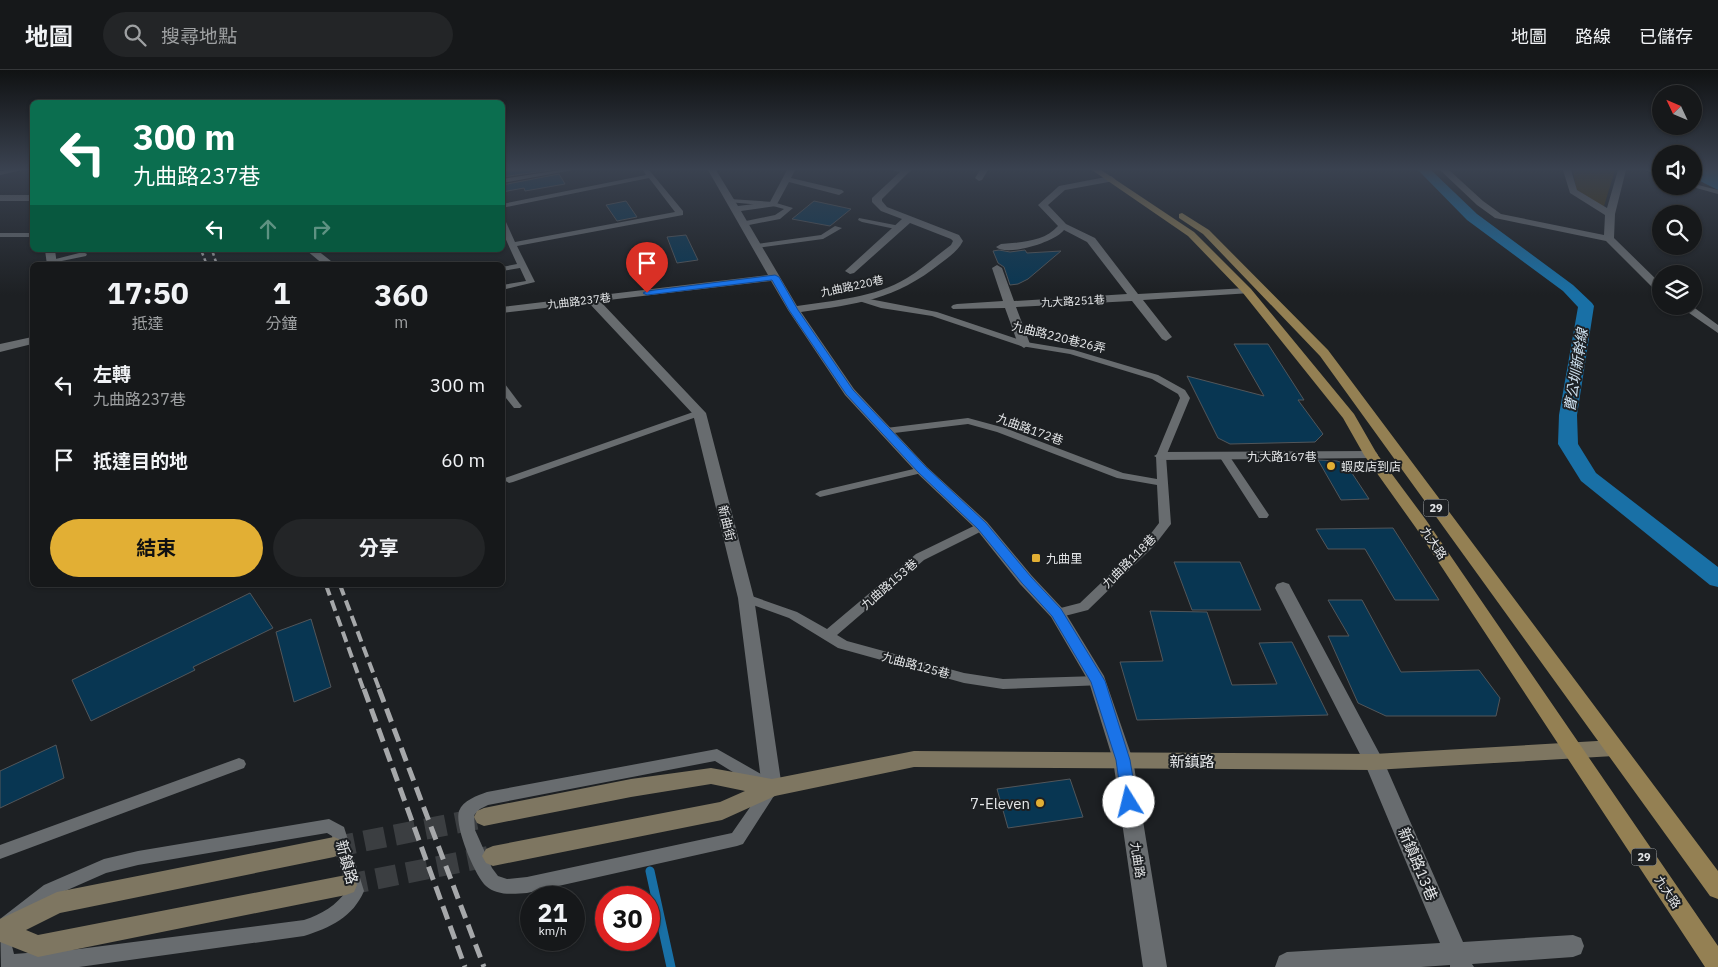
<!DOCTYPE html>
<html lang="zh-TW">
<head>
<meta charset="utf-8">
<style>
  :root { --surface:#16181a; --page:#232527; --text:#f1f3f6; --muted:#9ea0a2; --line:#353739; --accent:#e2af34 }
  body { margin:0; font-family:"IBM Plex Sans","Noto Sans TC",sans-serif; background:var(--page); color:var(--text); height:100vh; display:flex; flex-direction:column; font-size:19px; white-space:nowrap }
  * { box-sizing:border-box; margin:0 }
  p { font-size:16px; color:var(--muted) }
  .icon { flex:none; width:28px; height:28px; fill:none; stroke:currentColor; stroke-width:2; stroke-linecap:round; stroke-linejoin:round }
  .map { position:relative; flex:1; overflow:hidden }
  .side { position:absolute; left:30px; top:192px; width:475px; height:325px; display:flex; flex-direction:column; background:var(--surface); border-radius:8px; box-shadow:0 1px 4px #0004,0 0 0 1px var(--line) }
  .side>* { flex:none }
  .guide { position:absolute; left:30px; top:30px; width:475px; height:152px; border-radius:8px; box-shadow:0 1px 4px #0004,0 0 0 1px var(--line); background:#0b6e4f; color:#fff; overflow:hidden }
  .needle { width:32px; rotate:314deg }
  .controls { position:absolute; left:1652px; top:15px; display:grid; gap:10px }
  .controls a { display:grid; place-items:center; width:50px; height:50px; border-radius:50%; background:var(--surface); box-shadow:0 1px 4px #0004,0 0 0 1px var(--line); font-size:25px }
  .speed { position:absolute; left:520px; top:816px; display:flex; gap:10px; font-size:25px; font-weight:700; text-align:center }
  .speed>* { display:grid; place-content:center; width:65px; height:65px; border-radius:50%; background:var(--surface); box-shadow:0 1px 4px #0004,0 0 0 1px var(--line); line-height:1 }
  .speed small { font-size:12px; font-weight:400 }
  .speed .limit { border:8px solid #d22; background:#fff; color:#111 }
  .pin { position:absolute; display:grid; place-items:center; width:42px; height:42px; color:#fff; margin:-51px -21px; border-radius:50% 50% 50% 0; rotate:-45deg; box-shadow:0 0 5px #0007 }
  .pin .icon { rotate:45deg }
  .me { position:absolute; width:55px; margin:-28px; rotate:351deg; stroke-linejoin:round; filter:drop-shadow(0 0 4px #0008) }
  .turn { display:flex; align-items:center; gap:18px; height:105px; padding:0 20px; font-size:22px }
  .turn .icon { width:65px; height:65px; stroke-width:2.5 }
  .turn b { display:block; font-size:35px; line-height:42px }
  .lanes { display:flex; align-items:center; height:48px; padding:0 20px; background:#0003; justify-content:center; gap:25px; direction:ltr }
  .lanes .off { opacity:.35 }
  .eta { display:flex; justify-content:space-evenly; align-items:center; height:85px; text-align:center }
  .eta b { font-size:30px; font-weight:700; line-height:35px }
  .cta { display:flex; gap:10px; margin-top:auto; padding:10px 20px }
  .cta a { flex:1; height:58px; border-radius:30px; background:var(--accent); color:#111; font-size:20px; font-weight:700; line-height:58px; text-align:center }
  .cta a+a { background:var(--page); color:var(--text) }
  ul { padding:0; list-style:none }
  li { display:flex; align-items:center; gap:15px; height:75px; padding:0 20px }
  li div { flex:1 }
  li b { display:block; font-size:19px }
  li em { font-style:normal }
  header { display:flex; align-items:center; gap:30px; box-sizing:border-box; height:70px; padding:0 25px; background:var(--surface); border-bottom:1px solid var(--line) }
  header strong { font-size:24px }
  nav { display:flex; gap:28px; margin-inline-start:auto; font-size:18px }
  .search { width:350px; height:45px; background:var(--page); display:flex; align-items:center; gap:12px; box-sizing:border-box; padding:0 18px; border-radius:28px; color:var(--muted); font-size:19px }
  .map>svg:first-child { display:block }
  .green { fill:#42320a }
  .water { fill:#1970a6 }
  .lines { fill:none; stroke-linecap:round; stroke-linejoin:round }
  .stream { stroke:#1970a6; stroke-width:9 }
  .canal { fill:#1970a6; fill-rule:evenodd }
  .building { fill:#083652; stroke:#52565a }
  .secondary-tunnel { stroke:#3b3e41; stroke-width:21; stroke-dasharray:21 10; stroke-linecap:butt }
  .lane { fill:#686c6f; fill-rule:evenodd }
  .street { fill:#686c6f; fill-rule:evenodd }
  .secondary { fill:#7e7661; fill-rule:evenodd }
  .primary { fill:#948053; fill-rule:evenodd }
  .rail-far2 { stroke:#a6a8aa; stroke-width:2.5; stroke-dasharray:6 3; stroke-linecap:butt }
  .rail-far1 { stroke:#a6a8aa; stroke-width:4; stroke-dasharray:11 5.5; stroke-linecap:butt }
  .rail { stroke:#a6a8aa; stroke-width:5; stroke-dasharray:14 7; stroke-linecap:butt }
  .route { fill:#1a73e8; stroke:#114b97 }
  .poi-dot { fill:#e2af34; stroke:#1d2023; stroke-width:2 }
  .labels { text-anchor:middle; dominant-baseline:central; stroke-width:4; stroke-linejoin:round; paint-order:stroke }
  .far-street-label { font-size:11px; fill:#e4e6e8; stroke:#1d2023 }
  .shield { fill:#1d2023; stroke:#a8abad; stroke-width:1 }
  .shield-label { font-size:11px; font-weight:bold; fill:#e4e6e8 }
  .street-label { font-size:12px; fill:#e4e6e8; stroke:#1d2023 }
  .poi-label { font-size:12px; fill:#e4e6e8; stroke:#1d2023; text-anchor:start }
  .water-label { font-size:14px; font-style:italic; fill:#cfe2f1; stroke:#1d2023 }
  .near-street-label { font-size:15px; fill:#e4e6e8; stroke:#1d2023 }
  .near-poi-label { font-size:15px; fill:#e4e6e8; stroke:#1d2023; text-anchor:end }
</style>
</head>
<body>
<header>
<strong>地圖</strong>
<div class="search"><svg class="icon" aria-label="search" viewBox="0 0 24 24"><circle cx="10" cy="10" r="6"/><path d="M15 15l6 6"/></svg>搜尋地點</div>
<nav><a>地圖</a><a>路線</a><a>已儲存</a></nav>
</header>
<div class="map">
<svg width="1718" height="897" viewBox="0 0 1718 897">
  <rect width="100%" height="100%" fill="#1d2023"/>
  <path class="green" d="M1573,100H1615L1604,136L1592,134L1576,119Z"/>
  <path class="water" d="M1694,100H1718V120L1694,108Z"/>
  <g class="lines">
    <path class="stream" d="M650,801L671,897"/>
    <path class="canal" d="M1418,100H1431L1477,144L1573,215L1592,233L1594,236L1577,345L1578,374L1596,403L1718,497V517L1710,515L1581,411L1558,374L1559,345L1578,237L1563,221L1467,150Z"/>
  </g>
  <path class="building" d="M502,100H551L502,107Z
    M559,104L565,114L525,121L524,118L502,122V115Z
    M626,131L637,147L617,151L606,135Z
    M814,131L851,139L830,156L792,149Z
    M686,165L698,190L677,193L667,167Z
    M999,180L1010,182L1025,180L1027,183L1061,181L1028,209L1018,214L1010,215L1004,197L998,193L993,181Z
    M1234,274H1268L1304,330H1298L1323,364L1315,372L1230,374L1218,368L1187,306L1264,326Z
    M1318,390L1337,391L1346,394L1369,429L1341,430Z
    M1393,458L1439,530H1395L1365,479H1328L1316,459Z
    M1174,492H1240L1261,540H1192Z
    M250,523L273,558L193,597L195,600L91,651L72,610Z
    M1328,530H1362L1401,602L1479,600L1500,628L1496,646H1386L1358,633L1328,566H1349Z
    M1150,541L1207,542L1232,615L1277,614L1259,573L1292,572L1328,645L1137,650L1120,592L1163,591Z
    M311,549L331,617L294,632L276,562Z
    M56,675L64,708L0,738V701Z
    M1070,709L1083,747L1008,758L997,719Z"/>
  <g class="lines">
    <path class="secondary-tunnel" d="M334,777L477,749
      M346,815L491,786"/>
    <path class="lane" d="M9,100H22L0,105V101Z
      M561,100H573L502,113V109Z
      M643,100H649L683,141V145L517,176L535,212L502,220V215L526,211L520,198L502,201V197L517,194L502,161V150L506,152L515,172L675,142L649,108L502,138V134L646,105Z
      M891,100H907L908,101L905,103Z
      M1646,100H1661V104L1647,101Z
      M1694,114L1718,120V124L1689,116H1694Z
      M730,129L773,132L793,138L780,149L744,156H741V152L775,145L784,139L773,136L728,132L727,131Z
      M859,148L900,156L904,158L900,160L862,152L858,150Z
      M835,156L842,158L823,169L757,178L753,176L757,174L821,165Z
      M0,163H32V167H0Z
      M83,182L87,184L86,186L52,193L48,191Z
      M859,227L937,242L1026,272L1074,280L1158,305L1185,320L1190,328L1166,386L1171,454L1154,476L1088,540L1057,548L1053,546L1051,543L1053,540L1080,533L1146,470L1159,453L1157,415L1117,408L997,362L968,354L886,364L881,361L886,358L968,348L1005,358L1123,403L1157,409L1156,386L1180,328L1178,324L1152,309L1070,284L1021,276L932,246L881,238L859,231Z
      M502,313L505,314L520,334L522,336L520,338H514L502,323Z
      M699,340L702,341L704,343L702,345L513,412L509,413L504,410L505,408Z
      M1224,383L1228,384L1267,442L1269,445L1267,448H1259L1219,386Z
      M922,397L926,398L927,400L926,402L820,427L815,424L820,421Z
      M982,452L988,456L986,459L924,490L837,565L847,571L964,603L1003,609L1098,606L1103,607L1105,611L1103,615L1003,619L964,613L838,578L789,548L742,531L740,528L742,525L746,524L797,542L827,559L916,484Z
      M717,679L777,713L779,718L743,774L737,776L527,823C514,824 497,826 486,816C475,806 454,756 459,741C463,730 477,726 487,722ZM715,691L762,720L732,763L527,807L507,809L498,806L492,798L475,760L474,745L480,739L488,735Z
      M239,688L244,690L246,694L244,698L0,789V775Z
      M329,749L344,757L364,821C353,847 330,858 304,866L79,897H1L0,849L44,815L104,789L138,781ZM327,763L332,766L347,820C336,836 322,844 304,850L79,879L14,884L9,864L56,825L106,803L138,795Z"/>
    <path class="street" d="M708,100H716L738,136L770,132L787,100H795L791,108L842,120L844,122L839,125L789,112L776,136L741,141L797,236C835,230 874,228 907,208C922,199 936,186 951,175L953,171L951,169L910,153L854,203L850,204L845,201L902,149L881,141L872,132V128L902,100H911L882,129V131L887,137L959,165L963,171C958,181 950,186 941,193C895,230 857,234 801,242L854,319L927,397L987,452L1032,506L1063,539L1104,606L1133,690L1167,897H1143L1113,690L1089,612L1051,547L1020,514L977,460L917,403L845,325L788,240L771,211L600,231L706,343L754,528L782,718L779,724L772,727L765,724L762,718L738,528L693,344L589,233L502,243V237L768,205Z
      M980,100H988L982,110L979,111L975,108Z
      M1440,100H1449L1483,131L1501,144L1604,165L1605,145L1570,123L1563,100H1571L1577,120L1607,138L1618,100H1626L1615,144L1614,168L1661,214V223L1657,222L1606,171L1495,148L1477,135Z
      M1111,106L1115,109L1114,111L1065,120L1048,135L1066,154L1095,168L1138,224L1247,218L1252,221L1251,223L1143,230L1172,267L1166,271L1162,269L1132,231L1016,237L1030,274L1024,278L1018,274L1005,238L953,239L951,237L953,235L957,234L1003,231L992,198L997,195L1002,198L1014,231L1127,224L1087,172L1064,160C1055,172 1007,187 996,177L1001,174C1021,172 1044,172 1058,156L1038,135L1059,116Z
      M0,125H32V131H0Z
      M45,180H55L57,195H47Z
      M306,180H317L336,195H324Z
      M1679,236H1692L1718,255V263Z
      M32,267V274L0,282V274Z
      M1371,381L1376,382L1378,385L1376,388L1161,390L1154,386L1161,382Z
      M1283,512L1289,514L1291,518L1384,692L1463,872L1573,865L1581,868L1584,876L1581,884L1573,887L1472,894L1474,897H1450V895L1421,897H1275L1279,886L1287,882L1440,873L1365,694L1275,518L1277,514Z"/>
    <path class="secondary" d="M1614,670L1621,672L1624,678L1621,684L1614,686L1374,700L914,697L775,726L722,750L493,796L486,793L482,786L486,779L493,776L720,732L745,721L711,714L631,727L484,756L477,753L474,747L477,741L484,738L631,709L711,698L772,709L914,681L1374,684Z
      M334,767L341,770L344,777L341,784L334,787L60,843L26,860L38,865L346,805L354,808L357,815L354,822L346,825L38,887L0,872V849L57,822Z"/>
    <path class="primary" d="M1092,100H1101L1194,162L1251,219L1354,344L1377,384L1426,450L1718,876V897H1705L1416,458L1364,385L1343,348L1243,223L1188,166Z
      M1182,143L1209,160L1328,280L1718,801V829L1710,826L1320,286L1203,164L1179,148V144Z"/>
    <path class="rail-far2" d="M201,180L207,195
      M212,180L217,195"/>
    <path class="rail-far1" d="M326,515L364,621
      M340,515L380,621"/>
    <path class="rail" d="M364,619L465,897
      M379,619L484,897"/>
  </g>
  <linearGradient id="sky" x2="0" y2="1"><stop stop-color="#101213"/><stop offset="0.44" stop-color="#3a4250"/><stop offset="1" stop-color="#3a4250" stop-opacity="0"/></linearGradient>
  <rect width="1718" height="225" fill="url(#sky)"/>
  <path class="route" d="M775,205L779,207L798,240L853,320L926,397L986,453L1031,507L1061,539L1105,611L1130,690L1137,732L1135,736L1129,738L1124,736L1122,732L1116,690L1091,612L1052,546L1022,513L978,459L918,402L846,324L789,240L772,210L647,225L643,223L647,221Z"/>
  <g class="poi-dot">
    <circle cx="1331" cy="396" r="5"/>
    <rect x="1031" y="483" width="10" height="10" rx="2.5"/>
    <circle cx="1040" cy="733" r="5"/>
  </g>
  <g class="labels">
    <g class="far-street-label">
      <text transform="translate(852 216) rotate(-12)">九曲路220巷</text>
      <text transform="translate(579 231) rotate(-7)">九曲路237巷</text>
      <text transform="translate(1073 231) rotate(-3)">九大路251巷</text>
    </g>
    <g class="shield">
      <rect x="1423.5" y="429.5" width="25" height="17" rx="4"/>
      <rect x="1631.5" y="778.5" width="25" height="17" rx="4"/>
    </g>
    <g class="shield-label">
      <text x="1436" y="438">29</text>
      <text x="1644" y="787">29</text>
    </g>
    <g class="street-label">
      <text transform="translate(1059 267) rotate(14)">九曲路220巷26弄</text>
      <text transform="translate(1030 359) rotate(20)">九曲路172巷</text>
      <text x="1282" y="386">九大路167巷</text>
      <text transform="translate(727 453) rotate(76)">新曲街</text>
      <text transform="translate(1434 473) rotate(56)">九大路</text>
      <text transform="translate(1129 491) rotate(-45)">九曲路118巷</text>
      <text transform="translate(889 514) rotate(-41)">九曲路153巷</text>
      <text transform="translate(916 595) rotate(15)">九曲路125巷</text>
      <text transform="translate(1138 790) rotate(81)">九曲路</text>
      <text transform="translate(1668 822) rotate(56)">九大路</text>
    </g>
    <g class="poi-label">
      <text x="1341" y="396">蝦皮店到店</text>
      <text x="1046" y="488">九曲里</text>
    </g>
    <g class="water-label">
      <text transform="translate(1576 300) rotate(-81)">曹公圳新幹線</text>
    </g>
    <g class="near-street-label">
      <text x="1192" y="691">新鎮路</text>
      <text transform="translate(347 792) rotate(75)">新鎮路</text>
      <text transform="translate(1418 794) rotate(67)">新鎮路13巷</text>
    </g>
    <g class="near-poi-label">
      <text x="1030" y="733">7-Eleven</text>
    </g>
  </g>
</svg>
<div class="controls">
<a><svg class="needle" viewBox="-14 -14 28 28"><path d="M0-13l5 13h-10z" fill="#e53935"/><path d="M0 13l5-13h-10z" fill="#9ea0a2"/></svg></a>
<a><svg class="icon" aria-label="sound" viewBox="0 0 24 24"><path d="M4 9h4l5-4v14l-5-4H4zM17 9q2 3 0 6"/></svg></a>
<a><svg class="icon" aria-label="search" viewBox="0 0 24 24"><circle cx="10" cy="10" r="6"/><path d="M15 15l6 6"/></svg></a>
<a><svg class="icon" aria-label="layers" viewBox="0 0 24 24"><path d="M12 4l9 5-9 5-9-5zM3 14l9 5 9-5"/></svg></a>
</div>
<div class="speed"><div>21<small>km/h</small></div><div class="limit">30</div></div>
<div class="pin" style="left:647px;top:223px;background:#d93025"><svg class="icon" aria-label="arrive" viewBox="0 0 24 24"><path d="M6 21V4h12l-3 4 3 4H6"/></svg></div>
<svg class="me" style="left:1129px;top:732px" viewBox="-20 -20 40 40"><circle r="19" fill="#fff"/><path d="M0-13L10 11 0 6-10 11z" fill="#1a73e8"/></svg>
<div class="guide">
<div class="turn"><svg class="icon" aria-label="left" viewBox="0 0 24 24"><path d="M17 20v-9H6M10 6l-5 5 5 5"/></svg><div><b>300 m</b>九曲路237巷</div></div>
<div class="lanes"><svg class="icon" aria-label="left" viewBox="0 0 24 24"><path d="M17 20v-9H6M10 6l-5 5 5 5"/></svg><svg class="icon off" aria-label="ahead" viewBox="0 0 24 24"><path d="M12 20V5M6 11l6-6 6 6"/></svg><svg class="icon off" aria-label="right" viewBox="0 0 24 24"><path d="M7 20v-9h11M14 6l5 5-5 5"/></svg></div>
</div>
<section class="side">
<div class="eta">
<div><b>17:50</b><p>抵達</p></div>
<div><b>1</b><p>分鐘</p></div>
<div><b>360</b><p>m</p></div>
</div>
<ul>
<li><svg class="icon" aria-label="left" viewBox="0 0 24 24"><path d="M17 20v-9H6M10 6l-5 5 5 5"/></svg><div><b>左轉</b><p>九曲路237巷</p></div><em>300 m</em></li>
<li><svg class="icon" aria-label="arrive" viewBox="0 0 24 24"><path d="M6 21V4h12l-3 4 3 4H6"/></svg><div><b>抵達目的地</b></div><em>60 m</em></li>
</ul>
<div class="cta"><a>結束</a><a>分享</a></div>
</section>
</div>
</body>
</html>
